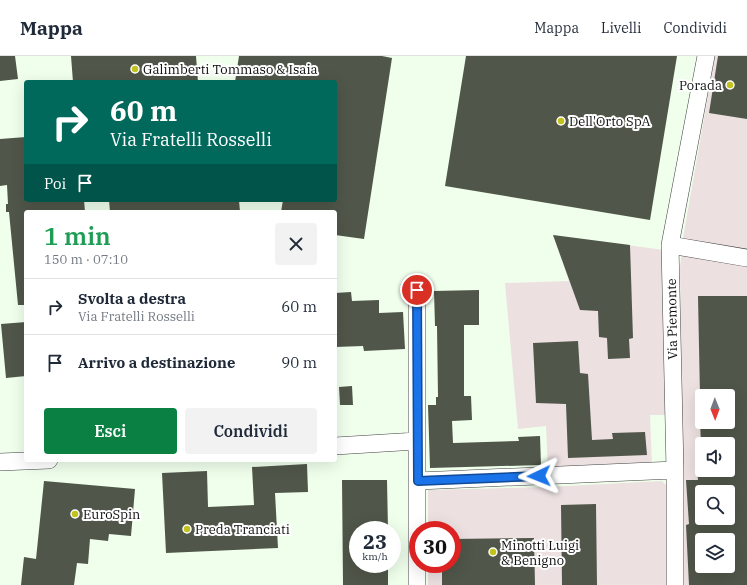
<!DOCTYPE html>
<html lang="it">
<head>
<meta charset="utf-8">
<style>
  :root { --surface:#fff; --page:#f2f2f3; --text:#1f2937; --muted:#747a83; --line:#e0e1e3; --accent:#0b8043 }
  body { margin:0; font-family:"IBM Plex Serif",serif; background:var(--page); color:var(--text); height:100vh; display:flex; flex-direction:column; font-size:15px; white-space:nowrap }
  * { box-sizing:border-box; margin:0 }
  p { font-size:13px; color:var(--muted) }
  .icon { flex:none; width:22px; height:22px; fill:none; stroke:currentColor; stroke-width:2; stroke-linecap:round; stroke-linejoin:round }
  .map { position:relative; flex:1; overflow:hidden }
  .details { position:absolute; left:24px; top:154px; width:313px; height:252px; display:flex; flex-direction:column; background:var(--surface); border-radius:4px; box-shadow:0 4px 16px #0002 }
  .details>* { flex:none }
  .guide { position:absolute; left:24px; top:24px; width:313px; height:122px; border-radius:4px; box-shadow:0 4px 16px #0002; background:#00695c; color:#fff; overflow:hidden }
  .needle { width:26px; rotate:179deg }
  .fabs { position:absolute; left:695px; top:333px; display:grid; gap:8px }
  .fabs a { display:grid; place-items:center; width:40px; height:40px; border-radius:4px; background:var(--surface); box-shadow:0 4px 16px #0002; font-size:20px }
  .speed { position:absolute; left:349px; top:465px; display:flex; gap:8px; font-size:20px; font-weight:700; text-align:center }
  .speed>* { display:grid; place-content:center; width:52px; height:52px; border-radius:50%; background:var(--surface); box-shadow:0 4px 16px #0002; line-height:1 }
  .speed small { font-size:10px; font-weight:400 }
  .speed .limit { border:6px solid #d22; background:#fff; color:#111 }
  .pin { position:absolute; display:grid; place-items:center; width:34px; height:34px; color:#fff; margin:-17px; border:2px solid #fff; border-radius:50%; box-shadow:0 1px 4px #0007 }
  .me { position:absolute; width:44px; margin:-22px; rotate:268deg; stroke-linejoin:round; filter:drop-shadow(0 0 3px #0008) }
  .turn { display:flex; align-items:center; gap:14px; height:84px; padding:0 20px; font-size:18px }
  .turn .icon { width:52px; height:52px; stroke-width:2.5 }
  .turn b { display:block; font-size:28px; line-height:34px }
  .then { display:flex; align-items:center; height:38px; padding:0 20px; background:#0003; gap:8px; font-size:15px }
  .round { display:grid; place-items:center; flex:none; width:42px; height:42px; border-radius:4px; background:var(--page) }
  .overview { display:flex; align-items:center; justify-content:space-between; height:68px; padding:0 20px }
  h1 { font-size:24px; font-weight:600; line-height:30px; color:#1e9e55 }
  .primary-button { display:flex; gap:8px; margin-top:auto; padding:8px 20px }
  .primary-button a { flex:1; height:46px; border-radius:4px; background:var(--accent); color:#fff; font-size:16px; font-weight:600; line-height:46px; text-align:center }
  .primary-button a+a { background:var(--page); color:var(--text) }
  ul { padding:0; list-style:none }
  li { display:flex; align-items:center; gap:12px; height:56px; padding:0 20px; border-top:1px solid var(--line) }
  li div { flex:1 }
  li b { display:block; font-size:15px }
  li em { font-style:normal }
  header { display:flex; align-items:center; gap:24px; box-sizing:border-box; height:56px; padding:0 20px; background:var(--surface); border-bottom:1px solid var(--line) }
  header strong { font-size:19px }
  nav { display:flex; gap:22px; margin-inline-start:auto; font-size:14px }
  .map>svg:first-child { display:block }
  .industrial { fill:#ece0e1; fill-rule:evenodd }
  .building { fill:#505649; fill-rule:evenodd }
  .lines { fill:none; stroke-linecap:round; stroke-linejoin:round }
  .minor-casing { stroke:#404040; stroke-width:18 }
  .minor { stroke:#fff; stroke-width:17 }
  .route-casing { stroke:#114b97; stroke-width:10 }
  .route { stroke:#1a73e8; stroke-width:7 }
  .poi-dot { fill:#c2c21f; stroke:#fff; stroke-width:1.5 }
  .labels { text-anchor:middle; dominant-baseline:central; stroke-width:4; stroke-linejoin:round; paint-order:stroke }
  .poi-label { font-size:13px; fill:#0d0d0d; stroke:#fff; text-anchor:start }
  .street-label { font-size:13px; fill:#0d0d0d; stroke:#fff }
</style>
</head>
<body>
<header>
<strong>Mappa</strong>
<nav><a>Mappa</a><a>Livelli</a><a>Condividi</a></nav>
</header>
<div class="map">
<svg width="747" height="529" viewBox="0 0 747 529">
  <rect width="100%" height="100%" fill="#efffec"/>
  <path class="industrial" d="M715,0H747V529H684L680,212L683,182ZM702,340H728V366H702ZM702,388H728V414H702ZM702,436H728V462H702ZM702,484H728V510H702Z
    M553,179L664,194L668,359H650L652,409L548,413L546,370L518,373L505,227L569,225Z
    M662,425L668,431L670,529H428V508H452V474H428V434L547,431Z"/>
  <path class="building" d="M0,0H15L18,23L0,25Z
    M71,0H196L198,26H73Z
    M239,0H382L392,2L364,183L335,179V156H281L283,144H335V26H235Z
    M466,0H677L650,164L445,130Z
    M718,0H747V63L709,57Z
    M26,81V146L47,144H84L85,156H26V249H18L9,156H6V148H8L7,129L0,130V83Z
    M109,144H239L240,156H110Z
    M553,179L630,189L633,282L629,283L630,302L608,303L607,282L599,281L598,255L580,254Z
    M479,234V269H464V340H471L472,364L452,365L453,387L519,385L518,381L540,380L541,409L430,412L428,349H436V341H438L437,270H435L434,235Z
    M351,236L352,245L379,244V257L403,256L405,293L364,295L363,290L335,291V274H337L335,237Z
    M698,240H747V529H689L686,469L689,468L686,424H698L697,414H728V388H701L700,366H728V340H700ZM702,436H728V467L702,468ZM702,484H728V510H702Z
    M26,266V320L6,322L1,268Z
    M578,285L580,317L588,318L592,384L613,383L612,377L645,376L647,399L568,402L566,348L536,347L533,287Z
    M352,330L353,349H340L339,331Z
    M307,408L308,436L275,437L278,492L166,497L162,417L207,415L208,451L254,449L252,411Z
    M342,424H387L388,474H358V508H388V529H343Z
    M44,425L135,433L131,480L109,478L108,485L90,483L88,508L77,507L74,529H21L24,501L36,503Z
    M596,448L597,529H562L561,449Z
    M534,482L535,529H442V508H452V483Z"/>
  <g class="lines">
    <g class="minor-casing">
      <path id="minor" d="M670,189L747,202
        M417,234V529
        M335,390L417,385
        M0,406L49,404
        M418,425L675,414
        M675,529V414L670,189L706,0"/>
    </g>
    <use href="#minor" class="minor"/>
  </g>
  <g class="lines">
    <g class="route-casing">
      <path id="route" d="M417,234L418,425L539,420"/>
    </g>
    <use href="#route" class="route"/>
  </g>
  <g class="poi-dot">
    <circle cx="135" cy="13" r="4"/>
    <circle cx="730" cy="29" r="4"/>
    <circle cx="561" cy="65" r="4"/>
    <circle cx="75" cy="458" r="4"/>
    <circle cx="187" cy="473" r="4"/>
    <circle cx="493" cy="496" r="4"/>
  </g>
  <g class="labels">
    <g class="poi-label">
      <text x="143" y="13">Galimberti Tommaso &amp; Isaia</text>
      <text x="722" y="29" text-anchor="end">Porada</text>
      <text x="569" y="65">Dell'Orto SpA</text>
      <text x="83" y="458">EuroSpin</text>
      <text x="195" y="473">Preda Tranciati</text>
      <text x="501" y="489">Minotti Luigi<tspan x="501" dy="15">&amp; Benigno</tspan></text>
    </g>
    <g class="street-label">
      <text transform="translate(672 263) rotate(-91)">Via Piemonte</text>
    </g>
  </g>
</svg>
<div class="fabs">
<a><svg class="needle" viewBox="-14 -14 28 28"><path d="M0-13l5 13h-10z" fill="#e53935"/><path d="M0 13l5-13h-10z" fill="#747a83"/></svg></a>
<a><svg class="icon" aria-label="sound" viewBox="0 0 24 24"><path d="M4 9h4l5-4v14l-5-4H4zM17 9q2 3 0 6"/></svg></a>
<a><svg class="icon" aria-label="search" viewBox="0 0 24 24"><circle cx="10" cy="10" r="6"/><path d="M15 15l6 6"/></svg></a>
<a><svg class="icon" aria-label="layers" viewBox="0 0 24 24"><path d="M12 4l9 5-9 5-9-5zM3 14l9 5 9-5"/></svg></a>
</div>
<div class="speed"><div>23<small>km/h</small></div><div class="limit">30</div></div>
<div class="pin" style="left:417px;top:234px;background:#d93025"><svg class="icon" aria-label="arrive" viewBox="0 0 24 24"><path d="M6 21V4h12l-3 4 3 4H6"/></svg></div>
<svg class="me" style="left:539px;top:420px" viewBox="-20 -20 40 40"><path d="M0-17L14 15 0 8-14 15z" fill="#1a73e8" stroke="#fff" stroke-width="4"/></svg>
<div class="guide">
<div class="turn"><svg class="icon" aria-label="right" viewBox="0 0 24 24"><path d="M7 20v-9h11M14 6l5 5-5 5"/></svg><div><b>60 m</b>Via Fratelli Rosselli</div></div>
<div class="then">Poi<svg class="icon" aria-label="arrive" viewBox="0 0 24 24"><path d="M6 21V4h12l-3 4 3 4H6"/></svg></div>
</div>
<section class="details">
<div class="overview"><div><h1>1 min</h1><p>150 m · 07:10</p></div><a class="round"><svg class="icon" aria-label="close" viewBox="0 0 24 24"><path d="M6 6l12 12M18 6L6 18"/></svg></a></div>
<ul>
<li><svg class="icon" aria-label="right" viewBox="0 0 24 24"><path d="M7 20v-9h11M14 6l5 5-5 5"/></svg><div><b>Svolta a destra</b><p>Via Fratelli Rosselli</p></div><em>60 m</em></li>
<li><svg class="icon" aria-label="arrive" viewBox="0 0 24 24"><path d="M6 21V4h12l-3 4 3 4H6"/></svg><div><b>Arrivo a destinazione</b></div><em>90 m</em></li>
</ul>
<div class="primary-button"><a>Esci</a><a>Condividi</a></div>
</section>
</div>
</body>
</html>
